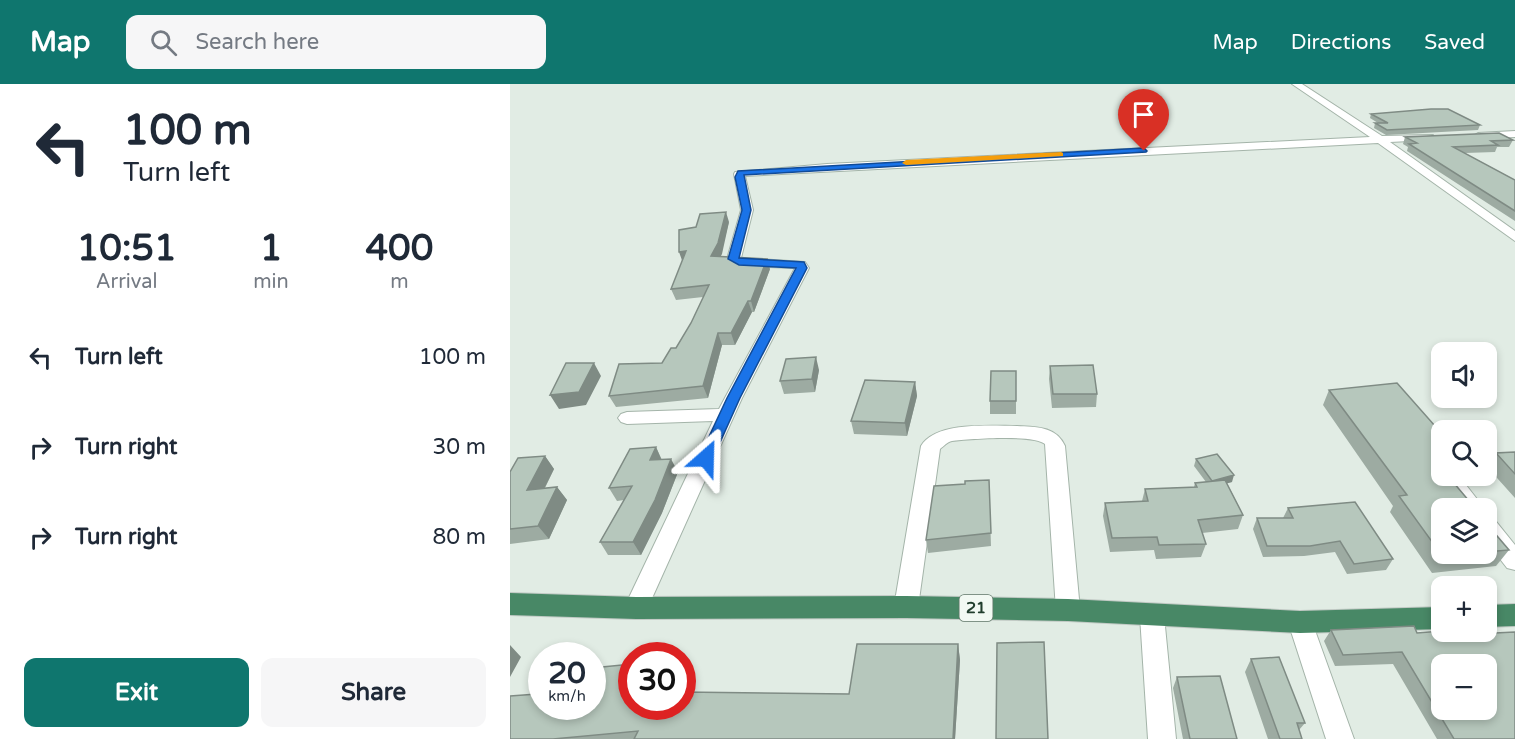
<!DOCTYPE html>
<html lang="en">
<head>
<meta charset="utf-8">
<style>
  :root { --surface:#fff; --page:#f6f6f7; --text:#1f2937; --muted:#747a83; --accent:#0f766e }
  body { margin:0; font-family:"Varela Round",sans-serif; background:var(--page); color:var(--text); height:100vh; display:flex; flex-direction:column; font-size:22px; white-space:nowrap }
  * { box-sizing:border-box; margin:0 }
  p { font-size:20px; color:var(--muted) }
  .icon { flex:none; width:33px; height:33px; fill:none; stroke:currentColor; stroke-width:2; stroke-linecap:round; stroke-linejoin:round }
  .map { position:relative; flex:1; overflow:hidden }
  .panel { display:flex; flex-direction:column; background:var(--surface); width:510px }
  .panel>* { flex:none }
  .guide { background:#fff; color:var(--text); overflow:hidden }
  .fabs { position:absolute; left:921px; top:258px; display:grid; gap:12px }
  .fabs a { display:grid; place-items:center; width:66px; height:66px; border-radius:12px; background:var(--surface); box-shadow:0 3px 9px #0003; font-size:30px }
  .speed { position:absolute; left:18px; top:558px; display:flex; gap:12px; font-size:30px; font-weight:700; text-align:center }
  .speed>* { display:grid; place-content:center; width:78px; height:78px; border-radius:50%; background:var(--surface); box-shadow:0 3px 9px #0003; line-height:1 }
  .speed small { font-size:15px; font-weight:400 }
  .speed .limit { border:9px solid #d22; background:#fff; color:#111 }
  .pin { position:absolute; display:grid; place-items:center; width:51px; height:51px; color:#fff; margin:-62px -26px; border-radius:50% 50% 50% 0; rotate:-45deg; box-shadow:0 0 6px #0007 }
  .pin .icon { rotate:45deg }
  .me { position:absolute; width:66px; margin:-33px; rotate:25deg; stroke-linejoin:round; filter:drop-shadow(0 0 4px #0008) }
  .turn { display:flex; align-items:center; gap:21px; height:126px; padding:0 24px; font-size:27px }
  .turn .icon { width:78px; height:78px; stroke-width:2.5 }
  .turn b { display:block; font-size:42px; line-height:51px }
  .eta { display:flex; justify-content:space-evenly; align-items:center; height:102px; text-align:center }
  .eta b { font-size:36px; font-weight:700; line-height:42px }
  .action { display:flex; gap:12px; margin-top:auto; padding:12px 24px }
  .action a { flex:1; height:69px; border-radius:12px; background:var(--accent); color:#fff; font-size:24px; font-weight:700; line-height:69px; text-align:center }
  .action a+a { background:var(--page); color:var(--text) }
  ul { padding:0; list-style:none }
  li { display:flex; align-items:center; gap:18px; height:90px; padding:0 24px }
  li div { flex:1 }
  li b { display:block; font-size:22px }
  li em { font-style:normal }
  header { display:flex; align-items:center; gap:36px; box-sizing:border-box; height:84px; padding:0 30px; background:var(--accent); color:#fff }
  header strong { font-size:28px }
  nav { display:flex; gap:33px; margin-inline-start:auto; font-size:21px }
  .search { width:420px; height:54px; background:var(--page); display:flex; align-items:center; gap:15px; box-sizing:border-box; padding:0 21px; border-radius:12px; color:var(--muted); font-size:22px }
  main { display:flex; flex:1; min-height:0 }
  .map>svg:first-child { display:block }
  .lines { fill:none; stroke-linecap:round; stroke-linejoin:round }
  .minor-casing { stroke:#a4b4a9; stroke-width:2 }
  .trunk-casing { stroke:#c1c9c4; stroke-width:2 }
  .minor { fill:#fff; fill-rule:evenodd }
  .trunk { fill:#488866; fill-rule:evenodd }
  .wall { fill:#9daba2 }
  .shaded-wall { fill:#7f8b84 }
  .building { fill:#b6c7bc; stroke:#7f8b84; stroke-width:1.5; fill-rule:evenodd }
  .route { fill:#1a73e8; stroke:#114b97; stroke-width:1.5 }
  .slow { fill:#f59e0b }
  .labels { text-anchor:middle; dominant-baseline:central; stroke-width:4.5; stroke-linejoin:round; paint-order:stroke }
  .shield { fill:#f2f9f3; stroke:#607668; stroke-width:1.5 }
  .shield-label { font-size:16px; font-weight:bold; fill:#213e2d }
</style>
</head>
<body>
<header>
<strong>Map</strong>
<div class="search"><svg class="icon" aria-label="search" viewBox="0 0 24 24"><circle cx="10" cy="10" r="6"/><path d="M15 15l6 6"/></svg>Search here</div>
<nav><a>Map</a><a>Directions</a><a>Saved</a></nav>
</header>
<main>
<section class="panel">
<div class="guide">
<div class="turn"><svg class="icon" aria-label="left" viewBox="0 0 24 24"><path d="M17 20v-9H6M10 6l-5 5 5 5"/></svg><div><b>100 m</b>Turn left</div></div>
</div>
<div class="eta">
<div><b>10:51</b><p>Arrival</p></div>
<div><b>1</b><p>min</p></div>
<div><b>400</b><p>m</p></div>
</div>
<ul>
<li><svg class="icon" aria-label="left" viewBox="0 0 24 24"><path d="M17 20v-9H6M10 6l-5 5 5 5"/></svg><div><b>Turn left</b></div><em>100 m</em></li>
<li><svg class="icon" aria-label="right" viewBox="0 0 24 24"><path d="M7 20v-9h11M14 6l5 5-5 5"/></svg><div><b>Turn right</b></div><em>30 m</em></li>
<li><svg class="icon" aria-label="right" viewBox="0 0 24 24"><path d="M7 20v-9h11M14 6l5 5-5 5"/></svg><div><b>Turn right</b></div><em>80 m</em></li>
</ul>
<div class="action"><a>Exit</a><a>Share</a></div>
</section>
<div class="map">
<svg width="1005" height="655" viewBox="0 0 1005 655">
  <rect width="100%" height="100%" fill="#e1ece4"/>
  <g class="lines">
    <g class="minor-casing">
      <path id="minor" d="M782,0H792L872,52L923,51V55L920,56L880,58L1005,147V157L868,59L235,92L243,126L231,174L295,178L299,184L232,314L134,532L126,535L118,532L114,524L203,337L117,340L111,338L108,334L111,330L117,328L209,325L285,184L229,182L217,175L231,126L224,90L225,88L317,80L860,53Z
        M1005,47V53L968,55L963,52L968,49Z
        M507,342C526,343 546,342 555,362L570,526L566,534L558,537L550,534L546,526L535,360C523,350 459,355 442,357C437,358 434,362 430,365L408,523L404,531L396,534L388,531L384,523L411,362C426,337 481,342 507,342Z
        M931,387L932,392H949L974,424H952L928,392Z
        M976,433L984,435L1005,461V486L997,484L976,457Z
        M642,521L651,524L654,532L666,655H638L630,532L633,524Z
        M790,527L799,530L802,538L844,655H816L778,538L781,530Z"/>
    </g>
    <g class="trunk-casing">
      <path id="trunk" d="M0,509L126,513L396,512L558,515L790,527L932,523V545L790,549L558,537L396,534L126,535L0,531Z
        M1005,520V542L976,543V521Z"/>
    </g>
    <use href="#minor" class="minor"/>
    <use href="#trunk" class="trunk"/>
  </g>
  <path class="wall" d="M861,30L970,41L968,46L876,51L864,44L865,39H868L860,34Z
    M895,53L1003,56L999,63H987L985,68L955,69L1005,96V137L897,67L898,63L893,60Z
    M219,138L210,173L260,185L244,228H242L225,261H212L198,314L106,323L99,312L152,279L166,264L181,239L193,213L166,216L161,205Z
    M540,282L587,310L586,323L542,324L539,295Z
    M309,286L305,308L274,310L270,297Z
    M506,287V330H480V317Z
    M405,298L407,312L397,352L344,350L341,337Z
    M819,306L925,342L932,346V470H976V439L999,466L986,482L922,489L880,428L883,422L813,321Z
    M146,363L152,376L168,388L152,429L131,471H98L90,458L114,416L107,417L99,404Z
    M976,368L983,375L986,369L1005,368V414L979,385L976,389Z
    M35,372L44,385L35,404L47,403L57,416L39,455L0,460V388Z
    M686,375L722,398L717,399L733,431L728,445L692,449L696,460L691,473L646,475L644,466L600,468L593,432L595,419L632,417L635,405L684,403L685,399L696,398L684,382Z
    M951,392H974L973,393L954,395Z
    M479,396L481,462L418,469L416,456L455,400Z
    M778,424L883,475L876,486L837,490L825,468L794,472L753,473L743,445L747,434H773Z
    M821,546L907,549L1005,655H927L883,580L825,582L814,557Z
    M448,560L450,576L445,655H0L122,622L339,610Z
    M741,575L795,639L789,646L792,655H758L735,588Z
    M667,593L727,655H673L663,604Z"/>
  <path class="shaded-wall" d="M216,128L219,138L212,170L205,183L201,172Z
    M176,167L173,179L169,168Z
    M257,175L260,185L244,228L241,217Z
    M238,217L242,228L225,261L221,249Z
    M208,249L212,261L198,314L193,302Z
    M306,273L309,286L305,308L302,295Z
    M84,279L91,292L76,321L49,325L40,311Z
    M405,298L407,312L397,352L395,339Z
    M146,363L152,377L140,376Z
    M35,372L44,385L27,419L17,406Z
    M161,375L168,388L152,429L131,471L123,458Z
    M724,391L722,398L700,404L702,397Z
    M47,403L57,416L39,455L28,442Z
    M448,560L450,576L445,655H443Z
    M0,561L11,573L0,593Z"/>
  <path class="building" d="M921,25H938L970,41L877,46L865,39H878L861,30Z
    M989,49L1003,56L981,57L988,61L943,63L1005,96V127L899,60L907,59L895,53Z
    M216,128L208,159L201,172L257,175L241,217H238L221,249H208L193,302L99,312L109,280L152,279L161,264H166L181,239L199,201L161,205L176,167L169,168V146L186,143L190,130Z
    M306,273L302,295L270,297L276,275Z
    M56,279H84L69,308L40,311Z
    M583,281L587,310H543L540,282Z
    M481,287H506V317H480Z
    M355,296L405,298L395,339L341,337Z
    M887,299L925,342L952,340L958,346H932V381H929L932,384V392H938L965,424H932V470H964L933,473L889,412L897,411L819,306Z
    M146,363L140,376L161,375L145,416L123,458H90L122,402L99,404L120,365Z
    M976,368L984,377L976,378Z
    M1005,368V390L986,369Z
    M707,370L724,391L702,397L686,375Z
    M35,372L17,406L47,403L28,442L0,445V388L8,374Z
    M479,396L481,449L416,456L424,402L455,400V397Z
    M715,396L733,431L688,436L696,460L649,461L647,453L602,454L595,419L638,417L635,405L687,403L685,399Z
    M845,418L883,475L844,480L830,457L800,462H757L747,434H783L778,424Z
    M976,439L999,466L976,468Z
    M904,542L907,549L932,547L963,548L965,550L1005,548V655H944L892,568L833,571L821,546ZM932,580H976V626H932Z
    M534,558L538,655H486L487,559Z
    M347,560H448L443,655H124L128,647L43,655H0V612L27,610L32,602V622H82V584L122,580V622H172V608L339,610Z
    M769,573L795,639H787L792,655H770L741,575Z
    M710,592L727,655H680L667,593Z"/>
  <path class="route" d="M634,64L637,67L636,68L234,91L241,126L229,174L294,178L297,184L230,314L203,374L196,379L191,378L189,374L217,314L286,184L229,181L218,175L232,126L225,93L228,87Z"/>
  <path class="slow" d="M551,68L553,69V72L396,81L392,79L396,76Z"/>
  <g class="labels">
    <rect class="shield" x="449.5" y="511" width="33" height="26" rx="4.5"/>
    <g class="shield-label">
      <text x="466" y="524">21</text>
    </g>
  </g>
</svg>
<div class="fabs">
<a><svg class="icon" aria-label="sound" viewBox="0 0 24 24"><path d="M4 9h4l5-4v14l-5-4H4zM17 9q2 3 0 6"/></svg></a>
<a><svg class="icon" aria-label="search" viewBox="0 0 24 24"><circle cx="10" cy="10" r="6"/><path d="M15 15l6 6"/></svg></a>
<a><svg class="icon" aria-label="layers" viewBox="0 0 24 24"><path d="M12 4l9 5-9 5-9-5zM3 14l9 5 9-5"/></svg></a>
<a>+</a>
<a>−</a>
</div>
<div class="speed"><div>20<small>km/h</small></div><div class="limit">30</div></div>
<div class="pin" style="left:634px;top:67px;background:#d93025"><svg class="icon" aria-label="arrive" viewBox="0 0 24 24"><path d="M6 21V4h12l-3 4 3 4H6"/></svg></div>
<svg class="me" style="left:196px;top:374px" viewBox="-20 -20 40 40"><path d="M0-17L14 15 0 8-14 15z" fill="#1a73e8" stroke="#fff" stroke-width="4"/></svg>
</div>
</main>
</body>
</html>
